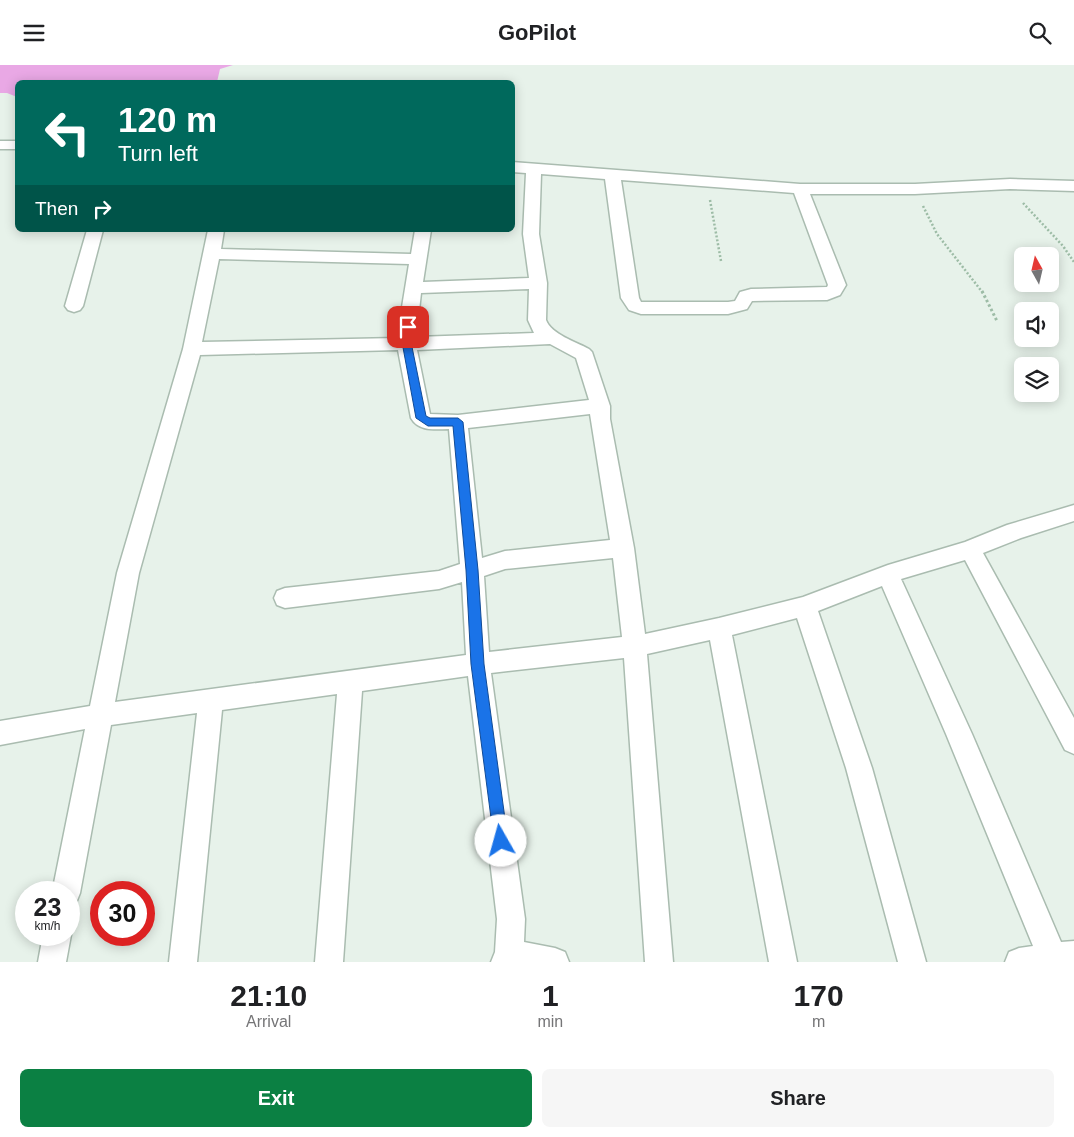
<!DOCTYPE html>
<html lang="en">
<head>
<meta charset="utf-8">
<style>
  :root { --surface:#fff; --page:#f6f6f6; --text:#202124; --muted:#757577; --accent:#0b8043 }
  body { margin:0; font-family:Helvetica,sans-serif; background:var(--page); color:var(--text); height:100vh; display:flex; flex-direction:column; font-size:19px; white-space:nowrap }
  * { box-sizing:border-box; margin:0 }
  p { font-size:16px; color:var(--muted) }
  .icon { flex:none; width:28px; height:28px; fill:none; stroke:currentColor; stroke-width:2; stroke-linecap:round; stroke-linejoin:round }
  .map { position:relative; height:897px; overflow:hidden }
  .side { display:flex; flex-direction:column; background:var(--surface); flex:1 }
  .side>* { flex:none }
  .banner { position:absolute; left:15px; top:15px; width:500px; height:152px; border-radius:8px; box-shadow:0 2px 12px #0003; background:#00695c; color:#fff; overflow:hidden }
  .needle { width:32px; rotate:352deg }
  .fabs { position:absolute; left:1014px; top:182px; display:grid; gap:10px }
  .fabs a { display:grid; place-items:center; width:45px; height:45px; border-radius:8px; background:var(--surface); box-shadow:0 2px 12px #0003; font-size:25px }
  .speed { position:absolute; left:15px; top:816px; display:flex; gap:10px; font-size:25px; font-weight:700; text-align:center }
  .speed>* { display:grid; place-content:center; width:65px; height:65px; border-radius:50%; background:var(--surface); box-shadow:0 2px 12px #0003; line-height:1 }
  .speed small { font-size:12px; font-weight:400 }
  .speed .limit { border:8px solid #d22; background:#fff; color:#111 }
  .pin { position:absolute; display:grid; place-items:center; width:42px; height:42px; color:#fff; margin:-21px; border-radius:10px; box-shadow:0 2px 8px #0006 }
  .me { position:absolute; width:55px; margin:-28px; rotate:353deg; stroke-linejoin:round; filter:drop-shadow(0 0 4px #0008) }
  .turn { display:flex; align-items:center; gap:18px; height:105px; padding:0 20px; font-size:22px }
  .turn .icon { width:65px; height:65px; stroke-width:2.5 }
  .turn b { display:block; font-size:35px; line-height:42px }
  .then { display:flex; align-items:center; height:48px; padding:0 20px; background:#0003; gap:10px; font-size:19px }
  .eta { display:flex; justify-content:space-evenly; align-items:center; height:85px; text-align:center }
  .eta b { font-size:30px; font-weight:700; line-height:35px }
  .primary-button { display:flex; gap:10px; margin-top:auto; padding:10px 20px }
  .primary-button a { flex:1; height:58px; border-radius:8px; background:var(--accent); color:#fff; font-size:20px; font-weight:700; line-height:58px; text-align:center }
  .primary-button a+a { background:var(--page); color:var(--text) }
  header { display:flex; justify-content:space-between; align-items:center; height:65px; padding:0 20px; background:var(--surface); font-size:22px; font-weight:700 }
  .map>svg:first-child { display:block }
  .water { fill:#e9a8e5 }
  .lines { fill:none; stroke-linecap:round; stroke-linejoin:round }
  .street-casing { stroke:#aabcb0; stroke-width:3 }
  .path-far1 { stroke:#9dbca6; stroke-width:2.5; stroke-dasharray:2 2; stroke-linecap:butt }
  .path { stroke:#9dbca6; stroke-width:3; stroke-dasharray:2.5 2.5; stroke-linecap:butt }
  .street { fill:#fff; fill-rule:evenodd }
  .route { fill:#1a73e8; stroke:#114b97 }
</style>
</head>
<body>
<header><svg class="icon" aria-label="menu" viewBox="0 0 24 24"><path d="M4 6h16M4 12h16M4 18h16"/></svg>GoPilot<svg class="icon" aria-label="search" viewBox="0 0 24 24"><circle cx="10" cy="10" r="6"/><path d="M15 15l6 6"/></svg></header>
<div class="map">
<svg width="1074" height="897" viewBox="0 0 1074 897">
  <rect width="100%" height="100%" fill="#e7f2ea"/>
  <path class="water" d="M0,0H233L220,4L217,17L18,18L17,32L7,28H0Z"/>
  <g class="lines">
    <g class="street-casing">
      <path id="street" d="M0,76H18V84H0Z
        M512,97L800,119H915L1010,114L1074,116V126L1010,124L915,129H810L846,220L840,230L827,235L752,236L747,244L728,249H641L629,245L621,233L605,114L541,109L539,169L547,218L546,255C551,269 576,277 589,284L592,287L610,341V354L634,483L645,569L719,553L803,532L888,500L965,477L1007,460L1074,440V456L1021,473L983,488L1074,653V689L1065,685L965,495L901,514L972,669L1061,877L1074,876V897H1005L1009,887L1019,883L1033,881L946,669L882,521L818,546L872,703L926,897H898L846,703L797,553L732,570L797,897H769L710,575L647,589L673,897H645L624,593L491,608L525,854L524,877L555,883L565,887L569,897H491L495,887L497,854L468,611L362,626L343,897H315L337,629L222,645L197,897H169L197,648L111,660L80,828L76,838L69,841V828H52L85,664L0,680V656L90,641L117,508L183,284L208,165H224L221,184L411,189L415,165H431L423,217L529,213L523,169L526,108L512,107ZM621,115L794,128L828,220L827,222L751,224L740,227L735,236L728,237H641L639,233ZM219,194L409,199L397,273L202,277ZM529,224L528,255L534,268L416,272L421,228ZM550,279L576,293L589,335L458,350L430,349L417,285ZM398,285L411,353C419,367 435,364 449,364L460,499L439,506L285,523L277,526L274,533L277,540L285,543L439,524L462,517L466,590L115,637L139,508L200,290ZM590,349L610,475L505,486L482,493L468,363ZM613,493L622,572L489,587L484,511L505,504Z
        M87,165H103L83,241L80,245L74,247L68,245L65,241Z
        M69,864L71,870L66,897H38L43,870H69Z"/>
    </g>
    <path class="path-far1" d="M710,135L721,196
      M1023,138L1063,181L1074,197
      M923,141L937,169L983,228"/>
    <path class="path" d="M982,226L997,256"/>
    <use href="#street" class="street"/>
  </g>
  <path class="route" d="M405,259H412L411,277L426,351L430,353H458L463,357L478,505L484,599L508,776L506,781L501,783L496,781L494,776L471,599L466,505L453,361H428L416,353L402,277Z"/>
</svg>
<div class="fabs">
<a><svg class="needle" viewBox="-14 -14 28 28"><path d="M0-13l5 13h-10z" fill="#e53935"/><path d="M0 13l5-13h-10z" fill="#757577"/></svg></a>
<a><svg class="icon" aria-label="sound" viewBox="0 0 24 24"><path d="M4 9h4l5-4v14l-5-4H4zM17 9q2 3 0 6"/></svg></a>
<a><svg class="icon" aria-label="layers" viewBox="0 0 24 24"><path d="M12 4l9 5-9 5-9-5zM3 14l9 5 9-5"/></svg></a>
</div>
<div class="speed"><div>23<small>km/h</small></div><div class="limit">30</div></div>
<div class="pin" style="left:408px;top:262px;background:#d93025"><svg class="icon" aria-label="arrive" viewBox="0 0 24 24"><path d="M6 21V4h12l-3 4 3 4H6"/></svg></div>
<svg class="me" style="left:501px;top:776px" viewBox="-20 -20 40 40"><circle r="19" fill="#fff"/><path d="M0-13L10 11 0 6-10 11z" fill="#1a73e8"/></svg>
<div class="banner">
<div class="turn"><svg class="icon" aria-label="left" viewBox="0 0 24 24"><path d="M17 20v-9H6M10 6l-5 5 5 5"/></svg><div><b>120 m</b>Turn left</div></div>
<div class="then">Then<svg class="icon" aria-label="right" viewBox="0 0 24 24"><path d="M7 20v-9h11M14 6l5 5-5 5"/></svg></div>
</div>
</div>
<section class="side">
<div class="eta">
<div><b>21:10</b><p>Arrival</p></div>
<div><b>1</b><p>min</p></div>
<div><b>170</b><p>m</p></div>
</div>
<div class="primary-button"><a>Exit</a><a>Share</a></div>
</section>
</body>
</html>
